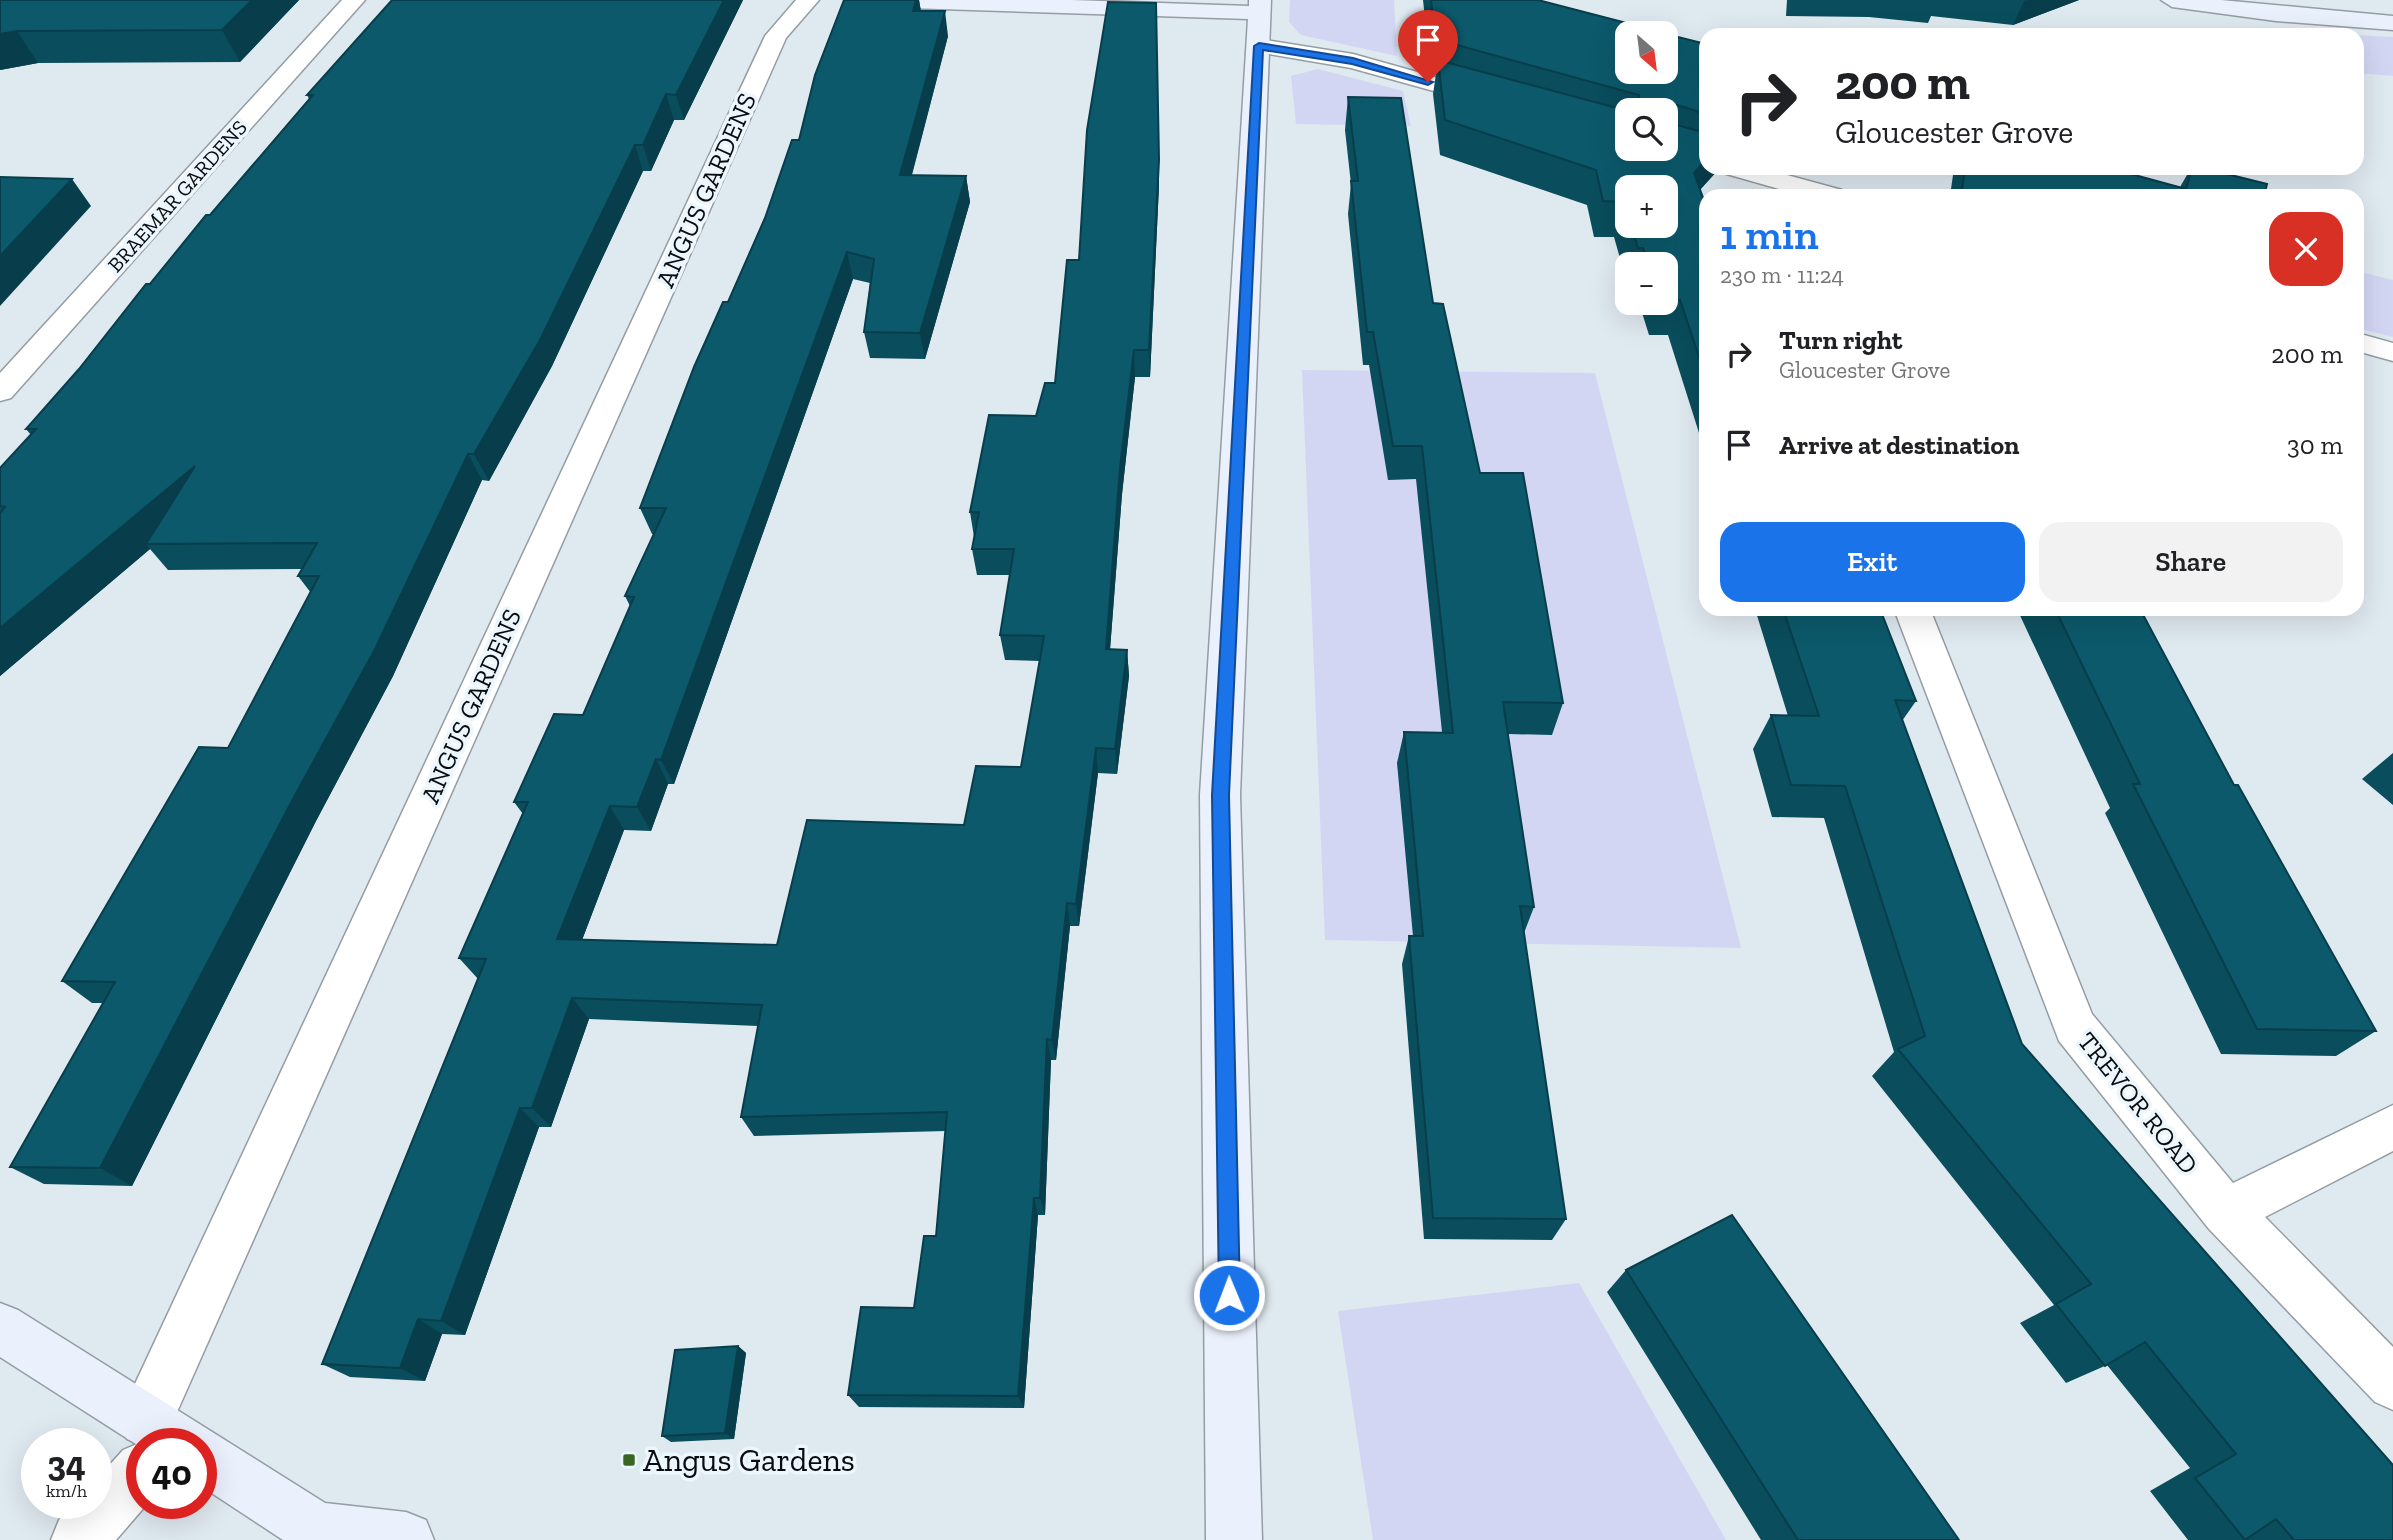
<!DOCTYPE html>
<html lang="en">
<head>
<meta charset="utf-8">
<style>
  :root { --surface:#fff; --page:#f2f2f2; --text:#202124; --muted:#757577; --accent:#1a73e8 }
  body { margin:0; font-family:"Zilla Slab",serif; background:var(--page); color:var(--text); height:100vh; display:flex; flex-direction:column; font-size:26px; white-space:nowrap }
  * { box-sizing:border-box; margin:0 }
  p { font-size:23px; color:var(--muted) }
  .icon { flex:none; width:38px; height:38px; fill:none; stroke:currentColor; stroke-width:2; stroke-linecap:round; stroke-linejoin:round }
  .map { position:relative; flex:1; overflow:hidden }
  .side { position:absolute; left:1699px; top:189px; width:665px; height:427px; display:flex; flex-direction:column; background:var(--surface); border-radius:21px; box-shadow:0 7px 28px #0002 }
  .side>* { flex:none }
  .hud { position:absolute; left:1699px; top:28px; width:665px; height:147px; border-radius:21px; box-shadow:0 7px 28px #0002; background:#fff; color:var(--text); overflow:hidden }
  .needle { width:46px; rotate:152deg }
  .fabs { position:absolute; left:1615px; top:21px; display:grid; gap:14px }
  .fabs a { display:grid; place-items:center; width:63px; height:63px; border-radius:14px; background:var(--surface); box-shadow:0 7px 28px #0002; font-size:35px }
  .speed { position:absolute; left:21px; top:1428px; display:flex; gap:14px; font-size:35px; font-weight:700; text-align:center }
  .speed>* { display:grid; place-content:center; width:91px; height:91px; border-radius:50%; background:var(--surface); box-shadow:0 7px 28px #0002; line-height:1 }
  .speed small { font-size:18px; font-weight:400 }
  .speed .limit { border:10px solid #d22; background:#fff; color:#111 }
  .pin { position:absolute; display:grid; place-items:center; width:60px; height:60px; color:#fff; margin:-72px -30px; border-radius:50% 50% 50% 0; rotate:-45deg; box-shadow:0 0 7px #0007 }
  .pin .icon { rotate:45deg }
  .me { position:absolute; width:77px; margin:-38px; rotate:359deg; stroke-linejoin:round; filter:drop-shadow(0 0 5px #0008) }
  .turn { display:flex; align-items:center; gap:24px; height:147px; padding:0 21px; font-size:32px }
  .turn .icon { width:91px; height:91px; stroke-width:2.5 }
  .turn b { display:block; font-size:49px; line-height:60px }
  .round { display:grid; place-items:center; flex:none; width:74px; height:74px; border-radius:21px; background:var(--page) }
  .headline { display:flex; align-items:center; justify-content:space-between; height:119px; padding:0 21px }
  h1 { font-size:42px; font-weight:600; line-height:52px; color:var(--accent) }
  .primary-button { display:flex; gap:14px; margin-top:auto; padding:14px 21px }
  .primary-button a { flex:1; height:80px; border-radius:21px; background:var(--accent); color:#fff; font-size:28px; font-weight:600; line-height:80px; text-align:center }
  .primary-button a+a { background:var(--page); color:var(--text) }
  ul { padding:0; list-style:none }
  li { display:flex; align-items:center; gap:21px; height:91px; padding:0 21px }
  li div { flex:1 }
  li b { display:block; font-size:26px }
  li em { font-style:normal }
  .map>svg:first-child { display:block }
  .green { fill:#d3d6f3 }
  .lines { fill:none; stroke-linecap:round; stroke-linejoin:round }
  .street-casing { stroke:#949da3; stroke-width:3 }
  .secondary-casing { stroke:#949da3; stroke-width:3 }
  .street { fill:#fff; fill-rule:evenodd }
  .secondary { fill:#ebf1fc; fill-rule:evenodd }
  .wall { fill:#0a4d5c; fill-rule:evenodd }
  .shaded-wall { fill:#083e4b }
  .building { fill:#0c596b; stroke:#083e4b; stroke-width:2 }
  .route { fill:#1a73e8; stroke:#114b97; stroke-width:2 }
  .poi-dot { fill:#3a6624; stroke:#ecf6fd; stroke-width:2.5 }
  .labels { text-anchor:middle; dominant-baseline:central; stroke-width:7; stroke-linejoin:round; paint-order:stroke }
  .far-street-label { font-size:21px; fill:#090c0e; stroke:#ecf6fd }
  .street-label { font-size:26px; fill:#090c0e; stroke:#ecf6fd }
  .near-poi-label { font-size:32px; fill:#090c0e; stroke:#ecf6fd; text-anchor:start }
</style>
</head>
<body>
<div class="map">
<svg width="2393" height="1540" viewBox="0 0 2393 1540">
  <rect width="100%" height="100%" fill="#dfe9f0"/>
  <path class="green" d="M1290,0H1394L1397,56L1301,35L1289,22Z
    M2317,33L2393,37V76L2357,73V35Z
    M1318,69L1403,91L1411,126L1296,124L1291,76Z
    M2357,271L2393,280V337L2357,328Z
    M1302,370L1595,373L1741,948L1325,940Z
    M1579,1283L1726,1540H1373L1338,1311Z"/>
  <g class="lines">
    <g class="street-casing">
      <path id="street" d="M342,0H365L11,398L0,401V373Z
        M796,0H819L786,38L165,1439L142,1444V1503H148L116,1540H51L59,1520L75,1503H96V1480L123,1450L139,1443L127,1439L120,1420L127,1401L765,36Z
        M1259,39L1353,54L1492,93L1496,98L1492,103L1484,105L1351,68L1251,51L1248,46L1251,41Z
        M1719,168H1761L1842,190L1846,196H1804L1723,173Z
        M2357,333L2393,343V361L2357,351Z
        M1894,609H1930L2092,1014L2233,1183L2393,1105V1151L2265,1217L2393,1347V1410L2375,1402L2209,1229L2059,1041Z"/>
    </g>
    <g class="secondary-casing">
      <path id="secondary" d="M867,0H1072L1249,6V0H1271L1240,795L1262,1540H1206L1200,795L1248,19L878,7Z
        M2161,0H2221L2393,16V30L2276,21L2172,7Z
        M0,1303L18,1310L325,1503L406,1512L426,1520L434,1540H283L201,1486V1444H142V1448L0,1357Z"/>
    </g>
    <use href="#street" class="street"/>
    <use href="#secondary" class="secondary"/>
  </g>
  <path class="wall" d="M0,0H299L240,62L38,63L0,70Z
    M743,0L684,120H674L651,171H643L552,366L489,481L482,480L393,676L316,821L132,1186L44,1184L10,1167L103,1003H92L62,981L228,748L311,593L298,576L302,569L168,570L150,549L0,676V468L31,435L26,429L79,369L150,284L309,99L307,95Z
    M844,0H919L921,11L948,36L912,175L966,176L970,202L925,359L870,358L864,332L870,283L853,279L674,784H668L651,831L624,830L582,940L777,945L964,825L1021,767L1040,661L1005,660L1000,635L1010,575H977L972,549L974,537L970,512L1036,416L1055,383L1079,260L1159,185L1150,377H1135L1122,494L1110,650H1127L1129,676L1117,774L1098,773L1079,926H1070L1056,1060H1051L1045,1215H1038L1024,1408L859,1407L848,1395L914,1308L936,1236L946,1131L754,1136L741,1117L758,1026L589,1019L551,1127H539L465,1335L442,1334L425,1381L350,1377L322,1364L478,979L459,958L523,814L514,802L583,715L630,606L625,596L654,534H652L640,508L728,302L799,140Z
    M1423,0H1538L1706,44V168L1718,170L1700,190L1706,206V455L1668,335H1649L1639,303H1666V264H1628L1627,283L1614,237H1594L1587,205L1440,155L1433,94L1436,74L1431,73ZM1628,110H1666L1628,149ZM1628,187L1666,226H1628Z
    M1787,0H2079L2013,25L1931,16L1928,23L1869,17L1786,16Z
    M1348,97L1433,303L1480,473L1563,703L1552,735L1508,734L1534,907L1524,933L1566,1219L1552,1240L1424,1239L1402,964L1409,936H1413L1397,763L1404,732H1442L1416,479L1388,480L1369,365H1363L1348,214L1351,184L1345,130Z
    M1954,168H2109L2180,187L2191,168H2203L2264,196H1950Z
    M1755,609H1880L1916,701L1902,721L2022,1044L2393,1540H2188L2150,1491L2190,1468L2107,1365L2066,1383L2020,1323L2054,1305L1872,1076L1894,1052L1824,818L1772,817L1753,749L1771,715L1788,716Z
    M2017,609H2140L2234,785L2376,1031L2336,1056L2221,1054L2105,813L2110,808Z
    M2393,753V805L2362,779Z
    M1626,1270L1959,1540H1761L1607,1292Z
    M738,1346L746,1353L734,1439L671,1442L662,1436Z"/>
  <path class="shaded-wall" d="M252,0H299L240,62L222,30Z
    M724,0H743L684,120L676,95Z
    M916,0H919L922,19L913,11Z
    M2028,0H2079L2013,25L2024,1Z
    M1156,3L1159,185L1150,377L1149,350Z
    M945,11L948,36L905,200L900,175Z
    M17,31L38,63L0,70V34Z
    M666,94L674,120L651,171L643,145Z
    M1677,105L1666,141V113Z
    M635,145L643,171L552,366L489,481L474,454Z
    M1706,160V168H1718V170L1683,208L1694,173Z
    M966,176L970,202L925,359L920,333Z
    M72,179L91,206L0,306V256Z
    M847,252L853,279L674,784L661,760Z
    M1134,350L1135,377L1122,494L1108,675L1106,649L1120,468Z
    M468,454L482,480L393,676L316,821L132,1186L100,1168Z
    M195,466L146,544L150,549L0,676V628Z
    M1127,650L1129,676L1117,774L1115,749Z
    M1096,748L1098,773L1079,926L1076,904Z
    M656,759L668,784L651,831L637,807Z
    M610,806L624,830L574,961L557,939Z
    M1067,903L1070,926L1056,1060L1052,1040Z
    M572,998L589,1019L551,1127L532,1108Z
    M1047,1039L1051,1060L1045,1215L1040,1198Z
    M520,1108L539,1127L465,1335L441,1321Z
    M1034,1198L1038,1215L1024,1408L1018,1396Z
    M418,1319L442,1334L425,1381L400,1368Z
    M738,1346L746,1353L734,1439L725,1433Z"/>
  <path class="building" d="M0,0H252L222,30L17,31L0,34Z
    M392,0H724L676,95L666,94L643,145H635L540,340L474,454H468L374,651L294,797L100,1168L10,1167L115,982L62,981L199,747L228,748L319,576H298L317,543L146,544L195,466L0,628V513L5,507L0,506V468L36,429H26L79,369L146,284H150L206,215H210L313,95H307Z
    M844,0H916L913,11H945L900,175L966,176L920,333L864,332L874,259L847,252L661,760L656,759L637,807L610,806L557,939L777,945L807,820L964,825L976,766L1021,767L1044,636L1000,635L1014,549H972L979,512H970L989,415L1036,416L1045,383H1055L1067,260H1079L1087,130L1108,2L1156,3L1159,160L1149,350H1134L1120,468L1106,649L1127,650L1115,749L1096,748L1076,904L1067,903L1052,1040L1047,1039L1040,1198H1034L1018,1396L848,1395L861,1307L914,1308L924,1236H936L947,1112L741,1117L762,1005L572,998L532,1108H520L441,1321L418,1319L400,1368L322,1364L486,959L459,958L528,802H514L554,714L583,715L634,597L625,596L666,508H640L694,367L723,302H728L765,218L792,140H799L815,75Z
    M1431,0H1538L1665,33H1628V72H1666V34L1706,44V114L1677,105L1673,112L1666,113V110H1640L1639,95L1435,39Z
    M1438,60L1628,111V149H1666V122L1706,133V160L1694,173L1706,206V378L1680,300H1666V264H1649L1643,248H1638L1631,226H1666V187H1628V216L1623,202L1603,201L1596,170L1445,120Z
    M1348,97L1401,98L1433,303L1443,304L1480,473H1523L1563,703L1503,702L1534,907L1520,906L1566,1219L1433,1218L1409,936H1423L1404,732L1453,733L1422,446H1393L1373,332H1367L1351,181H1358Z
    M1965,168H2109L2186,189L2192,168H2203L2267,184L2264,196H1961Z
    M0,177L72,179L0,256Z
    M1783,609H1880L1916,701L1895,700L2022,1044L2393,1465V1540H2294L2276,1519L2245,1540L2195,1478L2236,1454L2145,1342L2105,1366L2056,1304L2091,1284L1898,1049L1925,1036L1845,786L1791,785L1771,715L1819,716Z
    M2055,609H2140L2234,785H2238L2376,1031L2257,1029L2133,784H2140Z
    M1732,1215L1959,1540H1798L1626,1270Z
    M738,1346L725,1433L662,1436L675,1350Z"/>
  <path class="route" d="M1259,43L1353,58L1433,82L1428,85L1352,64L1263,50L1229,795L1240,1295L1236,1302L1229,1305L1222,1302L1219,1295L1212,795L1254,46Z"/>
  <rect class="poi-dot" x="622" y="1453" width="14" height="14" rx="3.5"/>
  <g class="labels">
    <g class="far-street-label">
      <text transform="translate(177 196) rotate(-48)">BRAEMAR GARDENS</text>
    </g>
    <g class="street-label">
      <text transform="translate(706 190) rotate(-66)">ANGUS GARDENS</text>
      <text transform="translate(471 706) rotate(-66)">ANGUS GARDENS</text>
      <text transform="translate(2138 1103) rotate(51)">TREVOR ROAD</text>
    </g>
    <g class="near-poi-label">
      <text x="643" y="1460">Angus Gardens</text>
    </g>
  </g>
</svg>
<div class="fabs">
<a><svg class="needle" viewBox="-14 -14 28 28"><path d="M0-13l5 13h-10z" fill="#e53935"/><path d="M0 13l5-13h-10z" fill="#757577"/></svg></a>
<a><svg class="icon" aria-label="search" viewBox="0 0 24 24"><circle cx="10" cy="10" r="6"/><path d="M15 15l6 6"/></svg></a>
<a>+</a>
<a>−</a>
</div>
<div class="speed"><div>34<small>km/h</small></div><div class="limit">40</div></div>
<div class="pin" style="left:1428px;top:82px;background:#d93025"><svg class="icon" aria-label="arrive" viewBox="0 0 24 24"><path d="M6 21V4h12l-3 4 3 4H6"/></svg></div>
<svg class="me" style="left:1229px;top:1295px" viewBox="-20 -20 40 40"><circle r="17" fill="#1a73e8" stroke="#fff" stroke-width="3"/><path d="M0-11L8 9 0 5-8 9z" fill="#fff"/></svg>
<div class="hud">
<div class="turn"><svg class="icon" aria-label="right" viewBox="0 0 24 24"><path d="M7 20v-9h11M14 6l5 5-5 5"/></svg><div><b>200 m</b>Gloucester Grove</div></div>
</div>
<section class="side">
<div class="headline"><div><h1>1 min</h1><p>230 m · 11:24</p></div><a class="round" style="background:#d93025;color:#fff"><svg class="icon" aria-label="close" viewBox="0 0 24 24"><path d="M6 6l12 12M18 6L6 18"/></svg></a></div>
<ul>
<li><svg class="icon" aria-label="right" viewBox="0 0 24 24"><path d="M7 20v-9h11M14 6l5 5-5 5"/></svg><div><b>Turn right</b><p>Gloucester Grove</p></div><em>200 m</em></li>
<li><svg class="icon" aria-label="arrive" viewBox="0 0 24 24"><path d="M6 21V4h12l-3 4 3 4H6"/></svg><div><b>Arrive at destination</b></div><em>30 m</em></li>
</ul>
<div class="primary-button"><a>Exit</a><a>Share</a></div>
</section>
</div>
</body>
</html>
